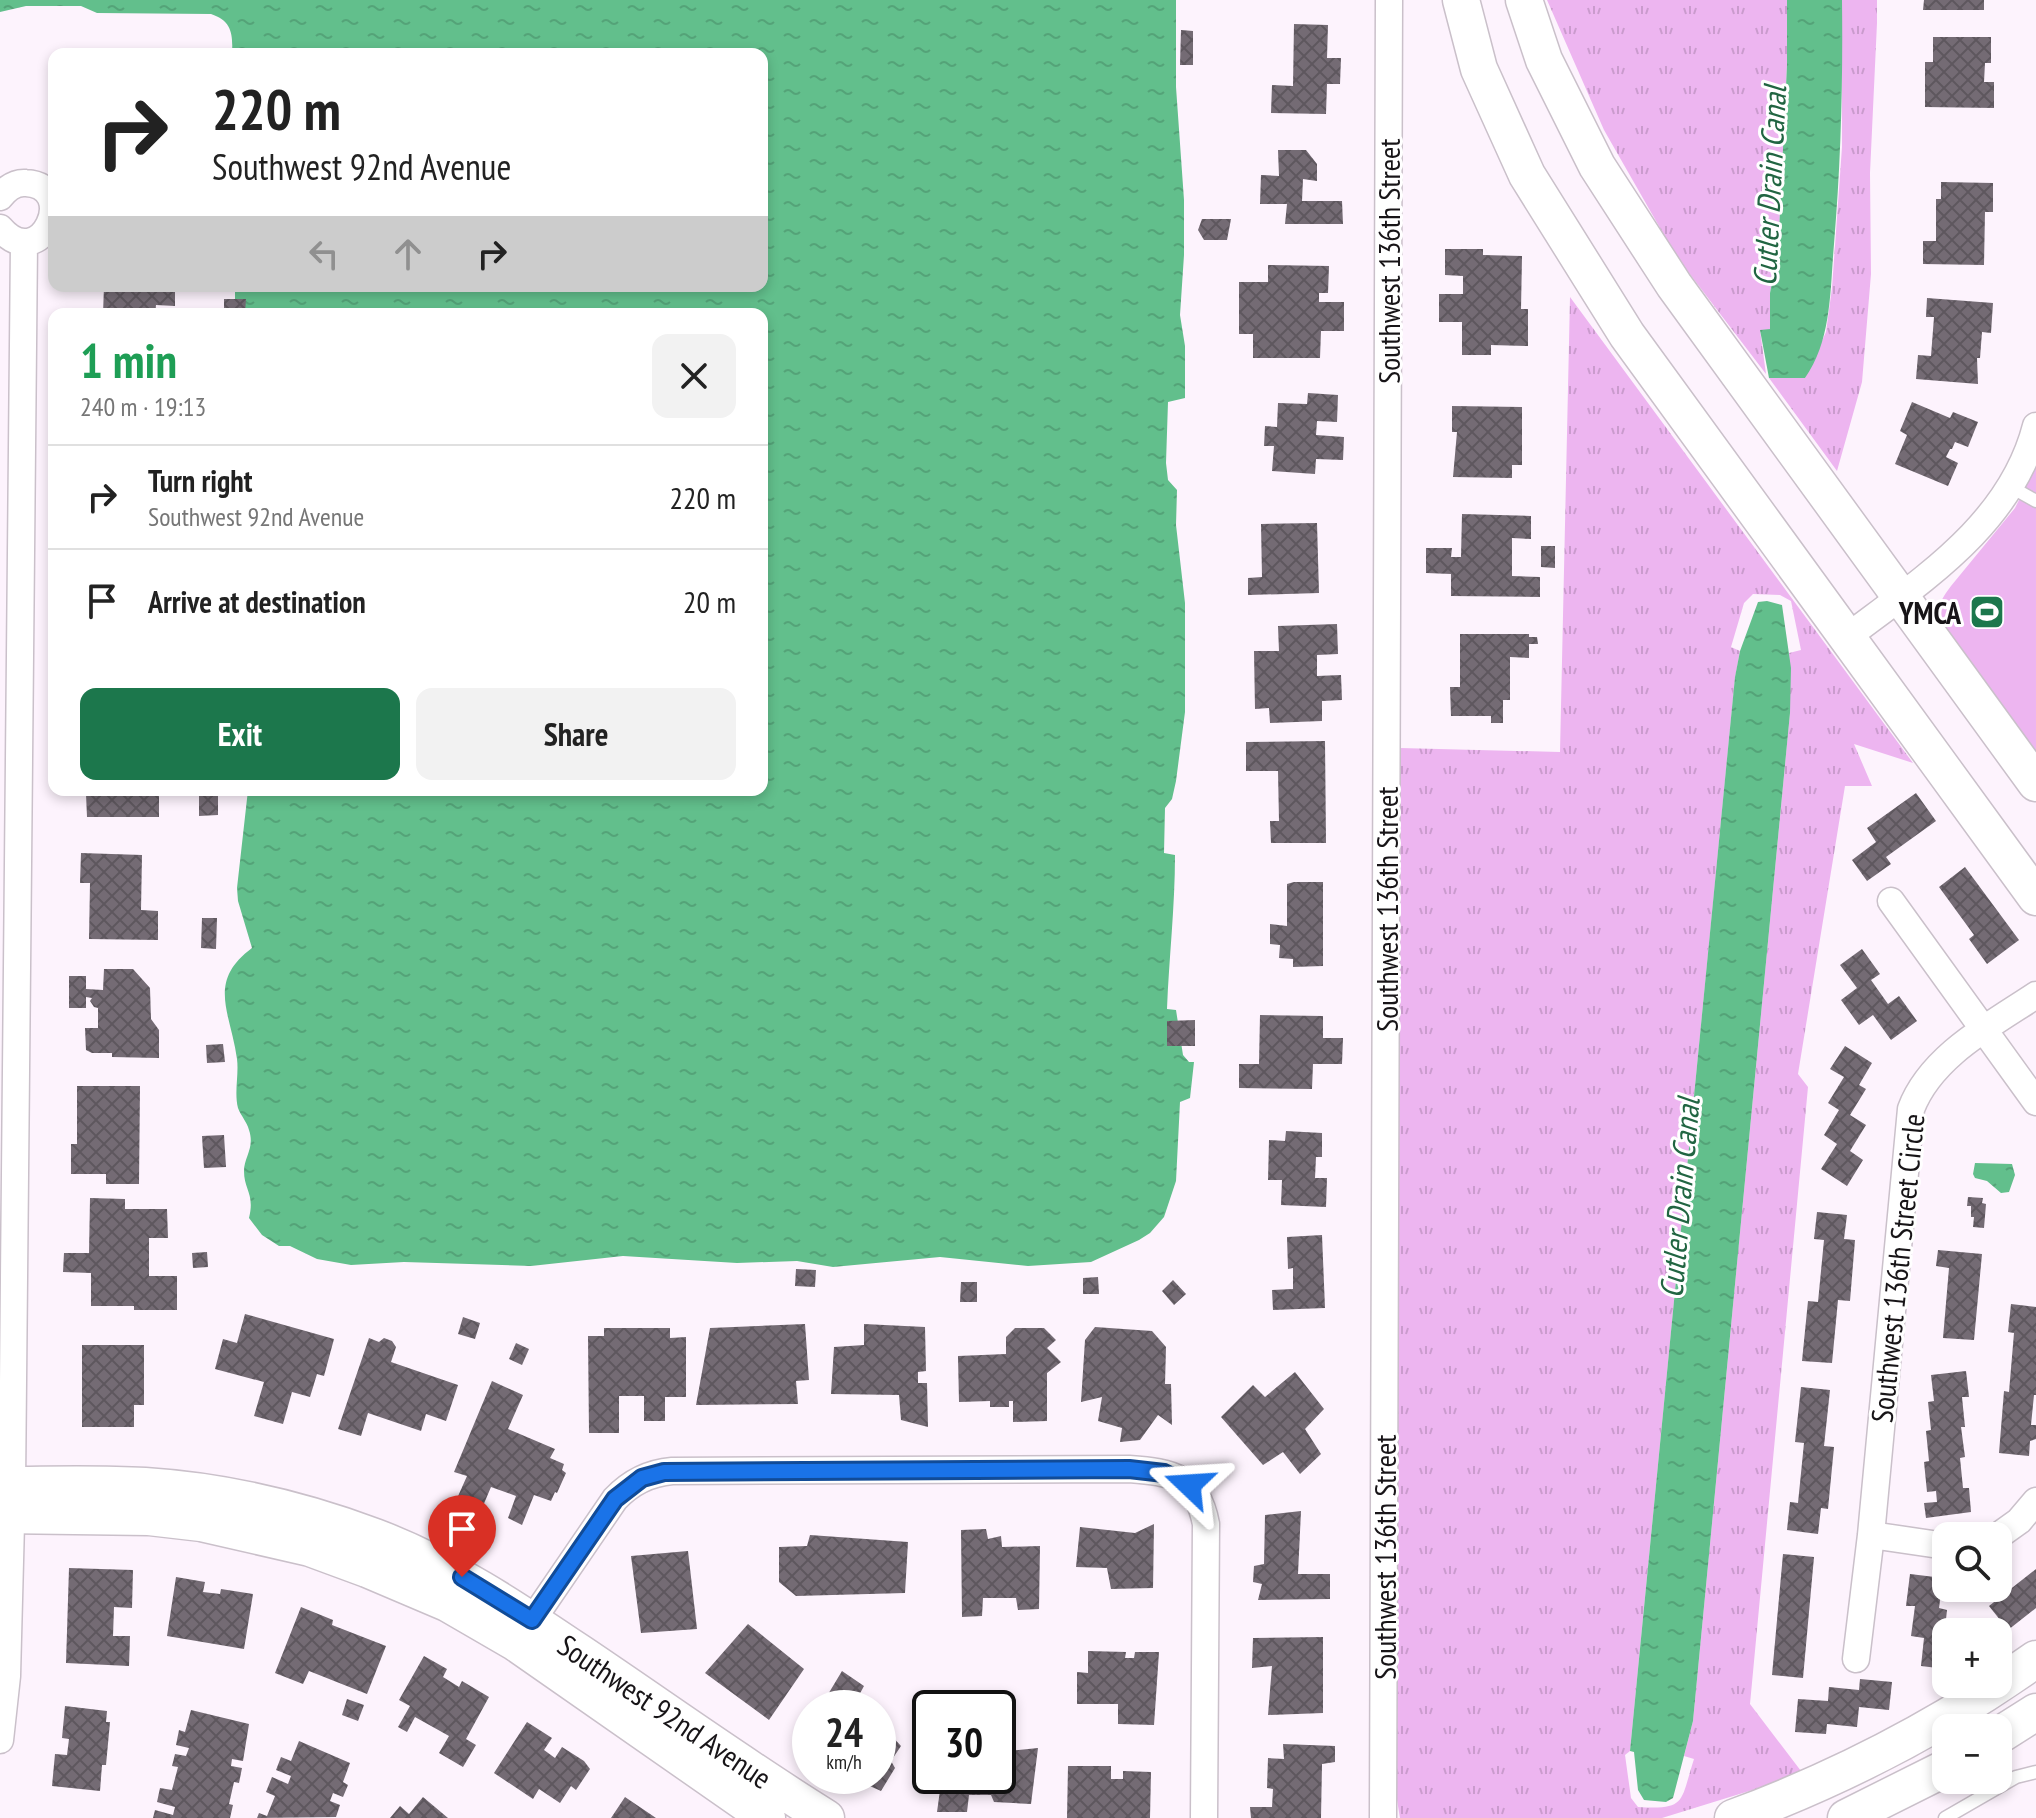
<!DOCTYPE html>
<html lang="en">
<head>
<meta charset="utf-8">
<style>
  :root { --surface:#fff; --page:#f2f2f2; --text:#222; --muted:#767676; --line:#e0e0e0; --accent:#1c774c }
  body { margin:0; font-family:"PT Sans Narrow",sans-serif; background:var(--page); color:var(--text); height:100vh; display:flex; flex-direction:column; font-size:30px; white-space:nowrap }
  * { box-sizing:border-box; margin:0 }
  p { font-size:26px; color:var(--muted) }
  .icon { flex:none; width:44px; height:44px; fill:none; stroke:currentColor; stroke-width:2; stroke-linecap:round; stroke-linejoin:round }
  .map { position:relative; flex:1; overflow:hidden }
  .sheet { position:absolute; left:48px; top:308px; width:720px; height:488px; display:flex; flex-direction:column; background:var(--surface); border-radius:16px; box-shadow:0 4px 12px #0003 }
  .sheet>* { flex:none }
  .hud { position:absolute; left:48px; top:48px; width:720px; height:244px; border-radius:16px; box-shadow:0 4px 12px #0003; background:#fff; color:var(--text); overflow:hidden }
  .controls { position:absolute; left:1932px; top:1522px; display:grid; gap:16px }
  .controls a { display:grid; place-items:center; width:80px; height:80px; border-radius:16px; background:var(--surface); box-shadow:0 4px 12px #0003; font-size:40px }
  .speed { position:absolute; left:792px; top:1690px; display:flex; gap:16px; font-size:40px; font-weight:700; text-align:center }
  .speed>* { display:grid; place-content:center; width:104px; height:104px; border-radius:50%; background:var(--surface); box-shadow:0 4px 12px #0003; line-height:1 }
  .speed small { font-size:20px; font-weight:400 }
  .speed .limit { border:4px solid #111; border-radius:12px; background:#fff; color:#111 }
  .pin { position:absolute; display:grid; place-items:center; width:68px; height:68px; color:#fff; margin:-82px -34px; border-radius:50% 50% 50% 0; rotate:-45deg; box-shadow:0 0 8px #0007 }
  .pin .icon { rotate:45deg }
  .me { position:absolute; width:88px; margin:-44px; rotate:290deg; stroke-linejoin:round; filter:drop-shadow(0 0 6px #0008) }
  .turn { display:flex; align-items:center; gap:28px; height:168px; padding:0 32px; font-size:36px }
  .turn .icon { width:104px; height:104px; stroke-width:2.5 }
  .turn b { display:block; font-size:56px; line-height:68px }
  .lanes { display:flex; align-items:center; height:76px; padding:0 32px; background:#0003; justify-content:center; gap:40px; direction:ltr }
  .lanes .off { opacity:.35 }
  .round { display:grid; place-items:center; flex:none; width:84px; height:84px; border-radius:16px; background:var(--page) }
  .head { display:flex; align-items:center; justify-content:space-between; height:136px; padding:0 32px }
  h1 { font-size:48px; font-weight:700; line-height:60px; color:#1e9e55 }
  .cta { display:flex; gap:16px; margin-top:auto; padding:16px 32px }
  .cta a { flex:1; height:92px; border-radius:16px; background:var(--accent); color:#fff; font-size:32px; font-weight:700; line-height:92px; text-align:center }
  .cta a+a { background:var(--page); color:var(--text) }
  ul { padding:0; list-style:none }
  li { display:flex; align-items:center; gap:24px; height:104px; padding:0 32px; border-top:2px solid var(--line) }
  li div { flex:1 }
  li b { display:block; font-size:30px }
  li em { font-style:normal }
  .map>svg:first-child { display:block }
  .grass { fill:url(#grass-tufts); fill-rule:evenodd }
  .green { fill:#edb5f0 }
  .water { fill:url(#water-ripples) }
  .building { fill:url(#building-cross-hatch) }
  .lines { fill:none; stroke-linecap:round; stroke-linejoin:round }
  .lane-casing { stroke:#cac0ca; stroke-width:15 }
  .street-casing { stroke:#cac0ca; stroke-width:29 }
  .secondary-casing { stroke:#cac0ca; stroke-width:39 }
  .lane { stroke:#fff; stroke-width:12 }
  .street { stroke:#fff; stroke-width:26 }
  .secondary { stroke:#fff; stroke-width:36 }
  .route-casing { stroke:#114b97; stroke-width:20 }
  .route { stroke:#1a73e8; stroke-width:14 }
  .labels { text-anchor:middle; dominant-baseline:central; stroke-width:6; stroke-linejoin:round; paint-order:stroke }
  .street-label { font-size:30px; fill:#171417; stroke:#fff }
  .poi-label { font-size:30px; font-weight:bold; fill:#171417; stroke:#fff; text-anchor:end }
  .water-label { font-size:32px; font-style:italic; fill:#216542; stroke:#fff }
</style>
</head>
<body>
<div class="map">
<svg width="2036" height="1818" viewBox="0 0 2036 1818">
  <defs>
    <pattern id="grass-tufts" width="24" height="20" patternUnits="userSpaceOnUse" patternTransform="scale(2)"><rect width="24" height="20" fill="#edb5f0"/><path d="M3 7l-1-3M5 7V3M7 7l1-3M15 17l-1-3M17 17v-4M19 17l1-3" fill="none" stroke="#ca9bcd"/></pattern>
    <pattern id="water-ripples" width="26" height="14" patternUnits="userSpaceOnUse" patternTransform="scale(2)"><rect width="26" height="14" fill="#62bf8c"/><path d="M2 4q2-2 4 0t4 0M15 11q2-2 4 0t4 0" fill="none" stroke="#54a378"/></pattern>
    <pattern id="building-cross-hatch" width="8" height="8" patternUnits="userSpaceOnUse" patternTransform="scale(2)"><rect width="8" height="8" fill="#746b74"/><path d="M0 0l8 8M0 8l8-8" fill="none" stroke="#5e575e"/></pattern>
  </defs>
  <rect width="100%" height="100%" fill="#fdf3fd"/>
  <path class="grass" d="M1547,0H1787V65L1778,252L1770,293V330H1760L1766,374L1676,256L1604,130Z
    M1842,0H1877V23L1870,173L1871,274L1862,382L1837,471L1769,378H1805L1826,332L1832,288L1842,147Z
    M1570,297L1913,763L1854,744L1872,786H1845L1798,1074L1808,1087L1750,1704L1801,1771L1759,1788L1662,1818H1400L1395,1788L1400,748L1560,752ZM1753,594L1780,595L1791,601L1801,650L1789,653L1790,713L1693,1721L1684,1756L1694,1759C1680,1802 1687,1810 1638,1807L1631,1798L1625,1755L1630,1751L1735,678L1740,651L1731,647L1744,603Z"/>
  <path class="green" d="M2036,466V756L1940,622C1936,607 1942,598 1951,586L2015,508Z"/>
  <path class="water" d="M0,0H1176V87L1184,200V255L1180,315L1185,346V398L1168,402L1166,463L1168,480L1177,490L1176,525L1185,603V712L1176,781L1172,799L1165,808L1164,853L1175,855C1175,907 1169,958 1167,1009L1176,1010L1183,1055L1189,1062H1194L1190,1098L1180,1102L1176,1181L1164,1217L1150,1233L1139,1240L1091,1262L1028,1266L940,1257L833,1267L797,1261L737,1263L623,1256L531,1266L404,1262L351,1265L317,1259L290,1246H279L262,1235L249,1218C255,1194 244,1190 244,1171C244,1157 255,1148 249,1130C247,1122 241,1116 238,1108C234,1092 239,1075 237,1059C231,1013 206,982 252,948L238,901L237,888L248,790H762V314H235V286H762V54H232C233,34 232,21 211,14L97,13L81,6H26L0,12Z
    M1787,0H1842C1843,82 1841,162 1834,244C1830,289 1832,340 1805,378H1769L1760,330L1770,329V293L1778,252L1787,65Z
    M1767,601L1782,605L1791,668L1790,713L1693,1721L1673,1798L1666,1802L1644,1800L1638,1790L1634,1752L1630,1751L1735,677L1740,651L1758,602Z
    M1975,1163L2012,1164L2015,1175L2009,1192L2001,1193L1987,1181L1975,1178L1973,1174Z"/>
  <path class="building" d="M1924,0H1984V10H1923Z
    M1294,24L1328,25L1327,58H1341L1340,84H1327L1326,114L1271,113L1272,85L1293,86Z
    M1181,30L1193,31V65H1180Z
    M1933,37H1991V63H1985L1984,82H1994V108L1925,107V62H1933Z
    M1278,150H1306L1317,164V181L1303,179L1302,201H1342L1343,224H1285L1287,204H1260L1261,175L1279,176Z
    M1941,182L1993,183V212H1985L1984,265L1923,264V241H1936V199H1941Z
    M1202,219H1231L1227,240H1204L1198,230Z
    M1445,249H1483V255L1522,256L1521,309H1528V346L1491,345V355H1462V322H1439V294H1463V276L1445,275Z
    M1268,265L1329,266L1328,293H1319V302H1344V331H1321L1320,358H1253V334H1239V282H1268Z
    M104,286H175V306L156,305L155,314H103Z
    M1927,298L1993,303L1991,333L1982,332L1980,358H1977L1978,384L1916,379L1918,355L1931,356L1934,317H1926Z
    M224,299H246L245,314H224Z
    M1308,393L1338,395L1337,422L1317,421L1316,435L1344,437L1343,460L1316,459L1315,474L1272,471L1274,446H1264L1265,426L1277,427L1278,403L1307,404Z
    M1912,402L1950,418L1953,412L1978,422L1968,447L1955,442L1952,449H1950L1946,457L1958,463L1948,486L1895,464L1907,435L1900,431Z
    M1452,406L1522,407V465H1512V478L1453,477L1457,432H1452Z
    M1462,514L1531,516V539L1512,538V576L1540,577V597L1451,596V574L1426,573V548H1452L1451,557H1461Z
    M1317,523L1319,593L1248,595V578L1262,577L1261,524Z
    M1541,546H1555V568L1541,567Z
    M1337,624L1338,654L1317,655V676L1341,675L1342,700L1322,701V721L1270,723L1269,708L1255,709L1254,651H1279L1278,626Z
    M1460,634H1529V637H1537L1538,644H1529V658L1510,657V700H1503V723H1491V716H1451L1450,687H1460Z
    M1325,741L1326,843H1271L1270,821H1279L1278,771H1246V742Z
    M66,790H159V817H87L86,794H66Z
    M199,791H218V815L199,816Z
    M1916,793L1936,821L1886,857L1891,864L1867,881L1852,860L1876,842L1867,828Z
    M81,853L142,855L141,910L158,911V940L89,939L90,883H80Z
    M1965,867L2019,940L1987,964L1969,939L1974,935L1939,887Z
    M1294,882H1323V966L1293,967V959L1279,958L1280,945L1270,944V924L1287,926V884Z
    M202,918H217L216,949L201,948Z
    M1862,949L1880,974L1871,980L1888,1004L1899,996L1917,1021L1891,1040L1873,1015L1859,1025L1841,1000L1857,988L1840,965Z
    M104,969H133L150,988L151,1019L159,1030V1058L112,1057V1053H92L86,1050L85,1028H98V1008L94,1007L90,1001L92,998L86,997V1008H69V976H86V989L103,990Z
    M1260,1015L1323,1016V1038H1343L1342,1064H1313L1312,1089L1239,1088V1064H1259Z
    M1195,1020V1046H1167V1021Z
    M223,1044L225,1062L207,1063L206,1045Z
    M1845,1046L1872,1063L1859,1085L1866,1089L1850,1115L1866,1125L1850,1151L1863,1160L1847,1186L1821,1169L1837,1144L1824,1135L1839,1110L1828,1103L1844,1077L1830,1069Z
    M77,1086H140L139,1184H106V1174H71V1144H77Z
    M1286,1131L1322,1133V1157H1316L1315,1178H1327L1326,1207L1281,1205L1282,1180H1268L1269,1140L1285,1141Z
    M224,1135L226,1167L204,1168L202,1136Z
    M1968,1197L1983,1198L1982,1203L1986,1204L1984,1228L1973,1227L1974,1217H1971V1206H1967Z
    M90,1198L125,1199V1209H167L168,1238H149V1276H177V1310H134V1306H91V1273L63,1272L64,1253H89Z
    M1817,1212L1847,1215L1844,1239L1855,1240L1850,1301L1838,1300L1832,1363L1802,1361L1808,1301L1818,1302L1824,1240L1814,1239Z
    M1322,1235L1325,1308L1273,1310L1272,1290L1293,1289V1268L1288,1269L1287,1237Z
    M1938,1250L1982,1254L1974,1340L1943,1338L1949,1268L1936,1266Z
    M207,1252L208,1267L193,1268L192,1253Z
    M796,1269L816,1270L815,1287L795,1286Z
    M1098,1277L1099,1294H1083V1278Z
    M1173,1280L1186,1294L1174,1305L1162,1291Z
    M961,1282H977V1302H960Z
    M2011,1304L2036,1307V1395H2034L2031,1425H2036V1439L2030,1441L2029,1456L1999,1453L2004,1391L2009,1392L2014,1333L2008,1332Z
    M245,1314L334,1339L324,1376L317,1374L310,1397L292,1392L283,1424L254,1416L264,1382L215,1369L223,1339L237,1343Z
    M463,1317L480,1323L475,1339L458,1334Z
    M805,1324L809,1380L796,1381L798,1404L696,1405L710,1328Z
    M864,1324L925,1327L926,1371L918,1372V1383H927L928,1427L901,1420L899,1395L831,1394L834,1347L864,1345Z
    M1095,1327L1152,1331L1166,1347L1165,1384H1171L1172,1425L1158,1415L1140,1440L1120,1442L1122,1428L1098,1421L1102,1397L1081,1402L1085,1340Z
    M604,1328H670V1338L686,1337V1397H665V1421H644V1396H619V1433H589L588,1336H604Z
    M1015,1328H1044L1056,1340L1047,1348L1061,1362L1047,1373V1421L1013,1422V1401H1009V1407H990V1401L959,1402L958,1356L1006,1354V1337Z
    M369,1338L379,1342L384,1338L392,1341L396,1347L391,1362L458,1385L446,1421L426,1414L421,1431L368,1413L361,1436L338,1429Z
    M516,1343L529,1349L522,1365L509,1359Z
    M82,1345H144V1405H134V1427H82Z
    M1966,1371L1969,1397H1962L1965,1427H1961L1965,1457L1960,1458L1963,1488H1969L1971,1512L1926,1518L1924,1503L1937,1502L1936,1491L1927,1492L1924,1462L1929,1461L1926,1431L1931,1430L1928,1402L1934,1401L1931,1375Z
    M1295,1372L1324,1409L1305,1429L1321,1454L1300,1474L1283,1452L1263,1465L1221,1417L1253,1385L1265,1397Z
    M492,1381L523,1395L508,1429L555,1449L550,1458L564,1464L562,1470L566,1473L557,1493L555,1492L551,1501L534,1495L522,1525L508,1518L516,1496L491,1487L480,1513L455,1503L467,1476L454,1472Z
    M1801,1387L1830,1390L1824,1446L1834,1447L1828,1509L1821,1508L1818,1534L1787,1530L1790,1502L1798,1503L1804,1443L1795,1442Z
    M1301,1511L1298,1574H1330V1599L1258,1600L1262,1584L1253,1582L1254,1566L1264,1564L1265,1515Z
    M1154,1524L1153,1588L1111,1589L1107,1568L1076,1567L1080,1527L1135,1533Z
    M986,1529L988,1539L1001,1536L1002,1547L1040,1546L1039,1609L1018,1610L1016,1598H983L982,1616L962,1617L961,1530Z
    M810,1535L908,1542L905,1593L796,1596L779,1582V1547L807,1546Z
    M688,1551L697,1629L641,1633L631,1556Z
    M1783,1554L1814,1557L1803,1678L1772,1675Z
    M69,1568L133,1570L132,1608L114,1607L113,1636H130L129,1666L66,1663Z
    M2036,1569V1608L2008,1630L1989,1606Z
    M1910,1574L1943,1578L1939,1608L1947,1610L1944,1638L1946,1669L1921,1666L1924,1638L1911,1636L1915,1606H1906Z
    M176,1577L205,1582L203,1592L220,1594L221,1589L253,1594L244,1649L167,1636Z
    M301,1607L333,1620L332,1625L386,1646L367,1694L309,1671L303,1684L275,1673Z
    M748,1624L804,1669L769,1720L705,1673Z
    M1323,1637V1713L1268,1715L1272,1666L1252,1668L1253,1638Z
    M1088,1651L1126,1652L1125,1658H1134L1135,1652H1159L1154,1725L1118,1724V1704H1077V1672L1088,1673Z
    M424,1656L447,1669L443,1677L459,1687L462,1681L489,1697L466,1739L476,1745L463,1767L439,1753L449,1736L415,1717L407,1732L398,1727L410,1706L399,1700Z
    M842,1671L864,1686L857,1699L866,1708H825L824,1701Z
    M1860,1679L1892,1682L1889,1710L1859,1707L1857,1727L1827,1724L1826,1734L1795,1732L1798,1699L1828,1701L1829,1687L1859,1690Z
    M347,1699L364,1705L358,1721L342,1715Z
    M65,1706L107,1711L106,1722H110L106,1765H102L100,1791L52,1786L55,1754L67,1755L69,1739L62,1738Z
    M191,1710L249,1724L243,1761L232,1759L231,1766L242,1768L239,1783L234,1782L229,1804L233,1805L230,1818H153L155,1810L173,1815L175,1807L157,1802L160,1788L172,1790L178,1767L172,1766L175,1754L186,1756L189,1748L176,1745L179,1730L185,1732Z
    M878,1721L901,1746L891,1761L895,1768L881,1791L854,1779L855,1776H878Z
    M527,1722L552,1738L544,1750L555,1758L562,1747L584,1761L590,1769L576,1790L571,1786L560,1803L539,1789L533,1799L494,1773Z
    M299,1741L350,1763L343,1782L348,1785L343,1797L333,1793L330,1801L340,1805L336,1817L257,1818L259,1813L267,1816L275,1796L266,1792L272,1777L288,1784L291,1776L276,1770L281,1757L291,1761Z
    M1283,1744L1335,1746V1762L1322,1764L1321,1818H1251L1250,1807H1272L1273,1789L1267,1788L1268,1758L1284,1759Z
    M1038,1748L1031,1804L994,1802L991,1795H969L967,1812H937L942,1776H998V1752Z
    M1068,1766H1111V1779H1123V1771L1151,1772L1150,1818H1067Z
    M423,1797L448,1818H390L400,1806L409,1814Z
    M625,1797L656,1818H611Z"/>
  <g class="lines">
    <g class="lane-casing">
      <path id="lane" d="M2011,487L2036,501
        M1945,1818L2016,1777L2036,1772"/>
    </g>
    <g class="street-casing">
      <path id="street" d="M0,197C7,188 15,182 26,183C81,186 41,276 0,228
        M1846,638C1922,580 2011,524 2036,426
        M1891,901L2036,1102
        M1871,1535L1946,1546
        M1998,1536L2019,1521L2036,1501
        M522,1635L615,1499C631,1482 649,1473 672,1471L1129,1469C1173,1472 1197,1477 1206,1524L1204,1818
        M1856,1659L1871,1535L1911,1109C1931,1056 1991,1025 2036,995
        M0,1740L7,1676L12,1485L24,242
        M1383,1818L1389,0"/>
    </g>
    <g class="secondary-casing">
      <path id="secondary" d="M1461,0L1479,69L1527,175L1627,335L2036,897
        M1524,0L1544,60L1597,166L1674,285L2036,783
        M0,1485C48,1485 97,1483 145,1486C222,1491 303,1510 375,1537C449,1565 515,1609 580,1653C662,1708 742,1766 826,1818
        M0,1515L149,1517L201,1523L310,1548L367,1569L447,1603L516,1643L767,1818
        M1998,1736L2036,1712
        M1733,1818C1841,1778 1942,1726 2036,1659
        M1846,1818L1946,1768"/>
    </g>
    <use href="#lane" class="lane"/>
    <use href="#street" class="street"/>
    <use href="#secondary" class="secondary"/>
  </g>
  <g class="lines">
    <g class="route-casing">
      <path id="route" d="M462,1577L532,1620L615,1499L642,1478L664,1472L1129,1469L1164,1473L1189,1485"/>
    </g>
    <use href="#route" class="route"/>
  </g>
  <defs>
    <g id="stadium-square" transform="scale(1.8)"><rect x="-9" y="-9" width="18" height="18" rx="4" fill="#1c774c" stroke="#fff"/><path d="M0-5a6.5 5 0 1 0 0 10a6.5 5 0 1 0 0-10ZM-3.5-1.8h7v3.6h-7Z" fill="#fff"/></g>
  </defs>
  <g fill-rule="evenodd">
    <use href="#stadium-square" x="1987" y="612"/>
  </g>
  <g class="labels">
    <g class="street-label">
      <text transform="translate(1388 261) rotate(-90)">Southwest 136th Street</text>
      <text transform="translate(1386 909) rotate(-90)">Southwest 136th Street</text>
      <text transform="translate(1897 1268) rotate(-84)">Southwest 136th Street Circle</text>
      <text transform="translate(1384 1557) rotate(-90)">Southwest 136th Street</text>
      <text transform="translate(665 1711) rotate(34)">Southwest 92nd Avenue</text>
    </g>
    <g class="poi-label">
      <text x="1961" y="612">YMCA</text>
    </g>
    <g class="water-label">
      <text transform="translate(1769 186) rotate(-87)">Cutler Drain Canal</text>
      <text transform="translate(1679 1198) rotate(-85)">Cutler Drain Canal</text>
    </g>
  </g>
</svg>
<div class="controls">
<a><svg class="icon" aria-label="search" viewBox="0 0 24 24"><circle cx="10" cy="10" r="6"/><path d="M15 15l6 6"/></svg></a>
<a>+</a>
<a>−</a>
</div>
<div class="speed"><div>24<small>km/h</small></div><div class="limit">30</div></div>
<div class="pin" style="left:462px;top:1577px;background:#d93025"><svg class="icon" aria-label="arrive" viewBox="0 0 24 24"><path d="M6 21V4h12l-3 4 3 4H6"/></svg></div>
<svg class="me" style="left:1189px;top:1485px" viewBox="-20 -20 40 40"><path d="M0-17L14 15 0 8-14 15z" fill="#1a73e8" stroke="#fff" stroke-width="4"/></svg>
<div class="hud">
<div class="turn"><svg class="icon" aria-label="right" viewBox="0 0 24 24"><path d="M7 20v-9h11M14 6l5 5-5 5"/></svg><div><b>220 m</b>Southwest 92nd Avenue</div></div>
<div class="lanes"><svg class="icon off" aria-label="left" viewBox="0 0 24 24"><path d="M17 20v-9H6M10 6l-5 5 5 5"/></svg><svg class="icon off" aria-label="ahead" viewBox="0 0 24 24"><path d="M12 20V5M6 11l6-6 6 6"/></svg><svg class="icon" aria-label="right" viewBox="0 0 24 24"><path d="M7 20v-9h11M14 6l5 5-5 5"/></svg></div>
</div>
<section class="sheet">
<div class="head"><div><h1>1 min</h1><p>240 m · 19:13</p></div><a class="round"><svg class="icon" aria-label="close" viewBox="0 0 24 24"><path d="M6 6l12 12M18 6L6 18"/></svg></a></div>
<ul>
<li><svg class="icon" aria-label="right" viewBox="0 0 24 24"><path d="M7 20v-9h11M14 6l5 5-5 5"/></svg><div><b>Turn right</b><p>Southwest 92nd Avenue</p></div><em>220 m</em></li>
<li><svg class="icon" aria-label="arrive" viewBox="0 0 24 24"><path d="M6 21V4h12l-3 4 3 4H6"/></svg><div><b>Arrive at destination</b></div><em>20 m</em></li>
</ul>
<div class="cta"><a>Exit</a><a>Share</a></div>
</section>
</div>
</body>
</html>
